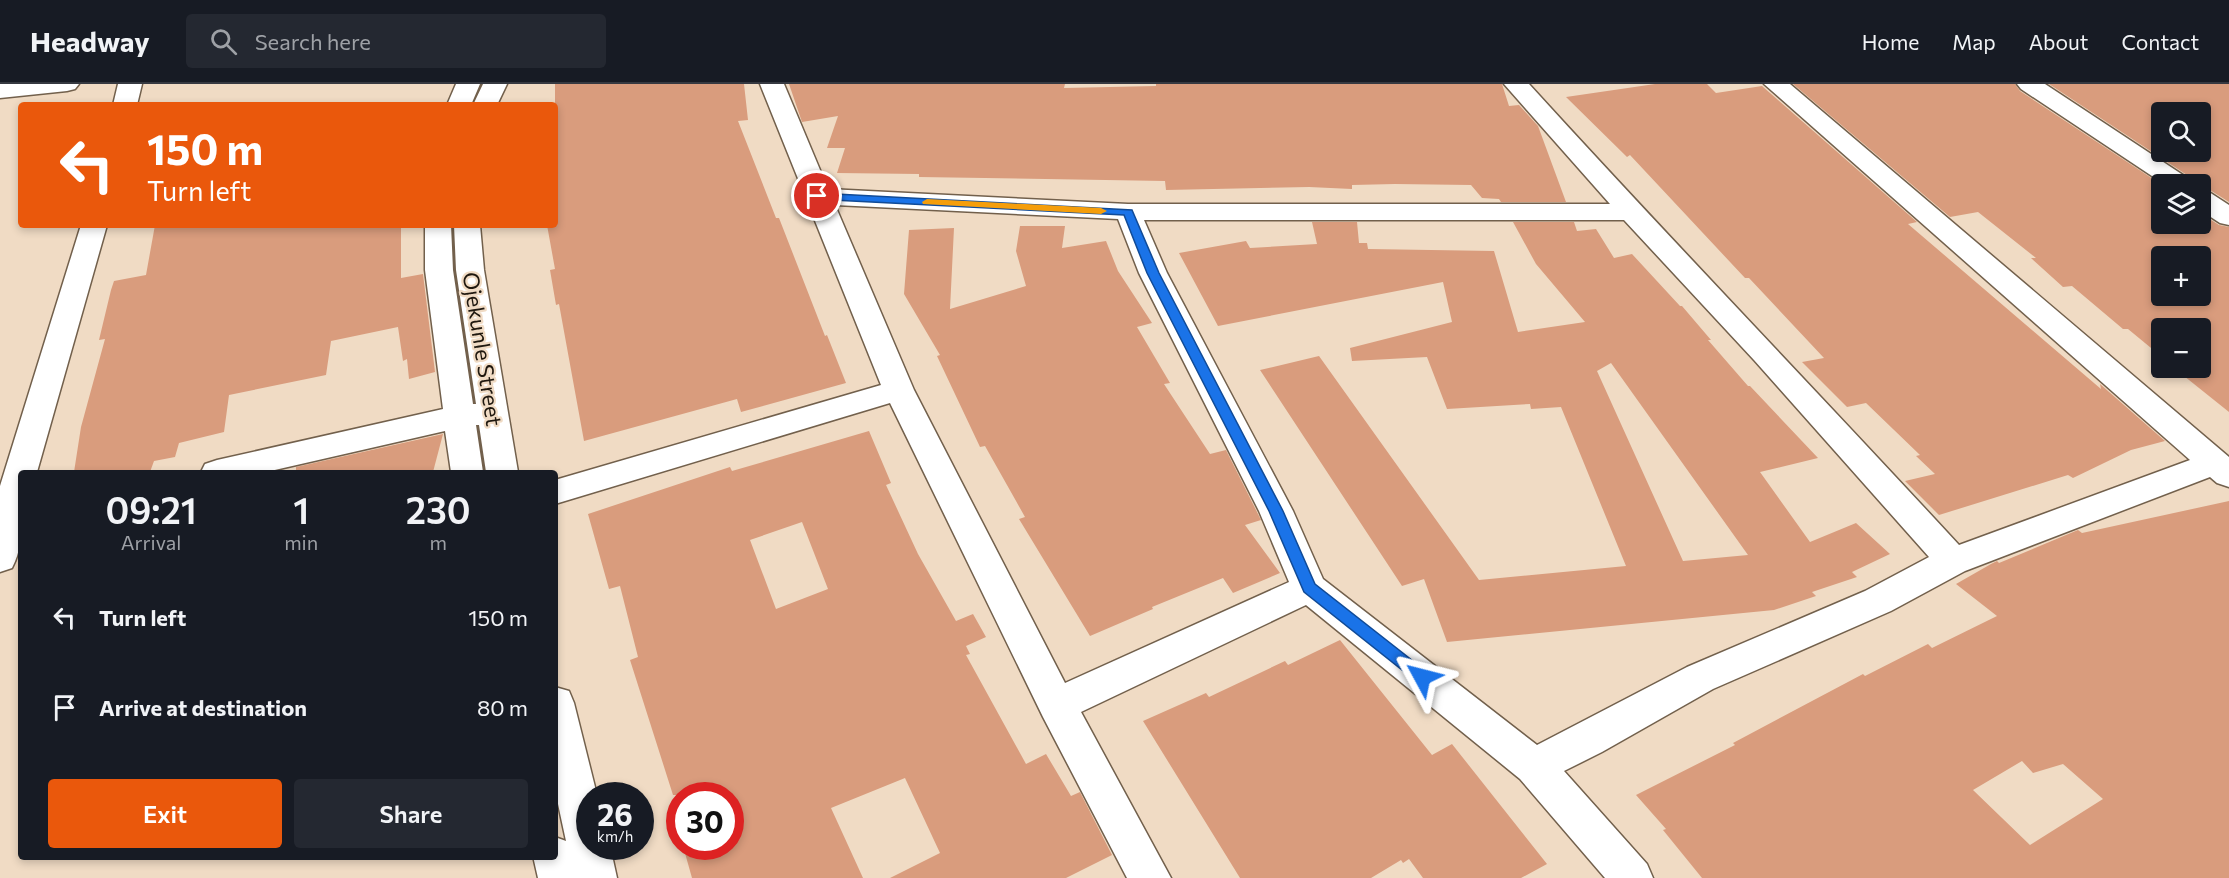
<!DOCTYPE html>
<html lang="en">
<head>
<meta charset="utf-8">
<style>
  :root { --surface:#171b24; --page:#242831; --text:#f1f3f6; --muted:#9ea1a6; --line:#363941; --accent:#ea580c }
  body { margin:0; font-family:Commissioner,sans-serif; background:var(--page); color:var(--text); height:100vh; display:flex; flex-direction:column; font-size:22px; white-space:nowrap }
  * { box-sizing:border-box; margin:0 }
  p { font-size:20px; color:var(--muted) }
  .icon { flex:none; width:33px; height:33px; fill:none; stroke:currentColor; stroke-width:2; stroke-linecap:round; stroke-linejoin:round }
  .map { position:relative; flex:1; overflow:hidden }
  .panel { position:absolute; left:18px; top:386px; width:540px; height:390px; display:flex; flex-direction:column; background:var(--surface); border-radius:6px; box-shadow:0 3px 9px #0003 }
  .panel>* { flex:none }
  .guide { position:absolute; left:18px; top:18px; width:540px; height:126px; border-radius:6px; box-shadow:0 3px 9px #0003; background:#ea580c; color:#fff; overflow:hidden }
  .controls { position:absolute; left:2151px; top:18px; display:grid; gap:12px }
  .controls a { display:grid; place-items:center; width:60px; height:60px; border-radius:6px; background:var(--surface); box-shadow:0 3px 9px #0003; font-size:30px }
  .speed { position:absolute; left:576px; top:698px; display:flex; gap:12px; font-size:30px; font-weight:700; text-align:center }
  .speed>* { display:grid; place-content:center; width:78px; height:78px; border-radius:50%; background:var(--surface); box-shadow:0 3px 9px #0003; line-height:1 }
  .speed small { font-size:15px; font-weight:400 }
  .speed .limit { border:9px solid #d22; background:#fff; color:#111 }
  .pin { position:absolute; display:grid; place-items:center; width:51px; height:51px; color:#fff; margin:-26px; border:3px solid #fff; border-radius:50%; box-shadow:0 2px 6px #0007 }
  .me { position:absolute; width:66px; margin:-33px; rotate:308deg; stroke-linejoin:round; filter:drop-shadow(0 0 4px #0008) }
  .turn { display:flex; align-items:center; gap:21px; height:126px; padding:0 30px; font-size:27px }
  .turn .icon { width:78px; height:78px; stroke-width:2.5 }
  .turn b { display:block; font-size:42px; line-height:51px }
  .eta { display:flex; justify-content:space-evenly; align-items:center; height:102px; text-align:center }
  .eta b { font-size:36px; font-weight:600; line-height:42px }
  .action { display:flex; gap:12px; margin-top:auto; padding:12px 30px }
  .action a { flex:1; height:69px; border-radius:6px; background:var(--accent); color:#fff; font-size:24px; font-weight:600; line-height:69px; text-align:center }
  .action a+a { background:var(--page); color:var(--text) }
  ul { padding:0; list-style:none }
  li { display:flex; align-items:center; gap:18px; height:90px; padding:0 30px }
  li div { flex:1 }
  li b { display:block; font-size:22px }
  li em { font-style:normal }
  header { display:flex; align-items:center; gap:36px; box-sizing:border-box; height:84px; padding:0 30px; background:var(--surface); border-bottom:2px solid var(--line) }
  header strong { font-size:28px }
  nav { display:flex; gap:33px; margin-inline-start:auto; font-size:21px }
  .search { width:420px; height:54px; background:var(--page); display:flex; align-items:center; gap:15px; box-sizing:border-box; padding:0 21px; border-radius:6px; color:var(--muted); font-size:22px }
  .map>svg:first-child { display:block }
  .building { fill:#d99c7d; fill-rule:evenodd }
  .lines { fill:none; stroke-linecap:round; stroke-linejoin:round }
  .minor-casing { stroke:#72604c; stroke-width:3 }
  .minor { fill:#fff; fill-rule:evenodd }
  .route { fill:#1a73e8; stroke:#114b97; stroke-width:1.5 }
  .slow { fill:#f59e0b }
  .labels { text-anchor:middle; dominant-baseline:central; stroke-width:4.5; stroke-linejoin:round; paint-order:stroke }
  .street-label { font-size:22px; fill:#1f180f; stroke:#f0dbc4 }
</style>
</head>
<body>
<header>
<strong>Headway</strong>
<div class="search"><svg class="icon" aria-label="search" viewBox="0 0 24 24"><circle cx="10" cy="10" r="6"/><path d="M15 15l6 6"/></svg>Search here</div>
<nav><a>Home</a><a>Map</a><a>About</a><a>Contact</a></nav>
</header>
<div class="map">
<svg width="2229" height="794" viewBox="0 0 2229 794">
  <rect width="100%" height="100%" fill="#f0dbc4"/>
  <path class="building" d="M555,0H744L748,36L738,37L776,134H779L825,252L827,251L846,299L741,328L737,315L584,357L559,220L556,221L550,186L555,185L547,141H555Z
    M789,0H1065L1064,4L1156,2V0H1502L1509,22L1519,21L1538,42L1566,118H1501L1499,115L1482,114L1471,101L1395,100L1352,101V105L1309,103L1166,106L1165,97L919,93V90L837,89L845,64H827L838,32L802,38Z
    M1655,0H1707L1716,9L1762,2L1917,138L1908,140L2101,305L2100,300L2165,357L2131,366L2073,394L2068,391L1939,431L1905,397L1935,390L1916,372L1920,371L1866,319L1847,323L1802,278L1824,274L1749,194H1745L1630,71L1627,73L1566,13Z
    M1793,0H2015L2020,7L2162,101V140H2200V129L2219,141L2229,143V328L2174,284H2200V244H2162V273L2128,245H2123L2072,202L2063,203L2031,174H2036L1978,128L1950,133ZM2162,172H2200V212H2162Z
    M2049,0H2229V118L2210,106L2200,104V100H2195L2190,93ZM2162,28H2200V68H2162Z
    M1312,138H1357L1359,159H1367L1368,165L1494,167L1518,248L1585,238L1536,180L1513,138H1574L1577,147L1596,145L1614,174L1632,170L1680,222H1682L1711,256H1708L1748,302H1750L1818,374L1760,388L1810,458L1856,439L1890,470L1852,488L1857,493L1812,508L1816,512L1774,526L1447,558L1424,495L1402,502L1260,286L1319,272L1479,496L1626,482L1561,323L1531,325L1530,320L1447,325L1427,273L1352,277L1350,264L1452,238L1443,198L1218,242L1179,169L1246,157L1250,164L1317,160ZM1611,279L1748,471L1683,477L1597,287Z
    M155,141H401V194L423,190L435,288L409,295L407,275L403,277L398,243L331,257L326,291L229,311L224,348L179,359L175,373L154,377L150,388H74L81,343L105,255L99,256L111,206L114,197L146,191Z
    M1020,142H1065L1062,164L1106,157L1118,187L1152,239L1137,243L1170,299L1164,300L1210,370L1226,366L1261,436L1245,441L1280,489L1233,509L1223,494L1152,523L1153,525L1090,552L1019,435L1025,433L985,362L980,363L937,272L940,271L904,210L909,146L954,144L950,225L1026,202L1016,167Z
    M869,347L891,399L886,401L918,470L956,537L973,530L986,553L966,562L970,570L966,571L1026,680L1046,670L1071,712L1080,708L1112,771L1066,794H890L940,769L905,694L831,724L863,794H692L683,762H730V711H673L630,576L638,573L620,502L609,505L588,430L730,383L732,387ZM802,438L828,505L776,525L750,456Z
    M443,350L433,388H296V383Z
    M2229,417V794H1702L1663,746L1666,745L1636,711L1735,661L1733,659L1863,590L1865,592L1928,560L1932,564L1997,532L1956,500L1991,480L1997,477L1999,479L2078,446L2082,449ZM2022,677L2033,689L2063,680L2103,715L2030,761L1973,706Z
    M1340,556L1432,671L1452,660L1547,780L1521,794H1423L1409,775L1403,779L1401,776L1371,794H1240L1143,637L1206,609L1209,613L1285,577L1288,581Z"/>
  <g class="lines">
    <g class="minor-casing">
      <path id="minor" d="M0,0H79L75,5L67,7L0,14Z
        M118,0H142L137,21H113Z
        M456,0H480L471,21H447Z
        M483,0H507L497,21H473Z
        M760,0H784L828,105L1128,120H1610L1504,0H1529C1670,155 1816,306 1959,461L2190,376L1764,0H1790L2229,373V403L2217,399L2210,393L1965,487L1891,527L1713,605L1602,668L1564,687L1647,780L1653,794H1605L1520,695L1306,521L1081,628L1171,794H1127L1043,633L890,319L555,420V396L881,301ZM835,121L1118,135L1139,189L1259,427L1289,498L1065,599L914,306ZM1144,136H1624L1754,276L1929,473L1865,507L1687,583L1537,661L1323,495L1293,427L1167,189Z
        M2017,0H2045L2189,95L2193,100H2164L2021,5Z
        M2200,106L2209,108L2229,121V141L2220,139L2200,126Z
        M81,141H107L37,388H21C21,418 27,456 12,484L0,488V402Z
        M425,141H451L453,186L473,320H476L456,186L454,141H480L484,186L518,388H486L479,341H476L483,388H451L445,347L266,388H201L205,380L217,376L443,325L425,186Z
        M555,603L569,607L574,619L597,711H590V762H610L617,794H538L533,772H555V753L566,757L555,706Z"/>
    </g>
    <use href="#minor" class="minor"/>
  </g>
  <path class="route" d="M817,109L1132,126L1159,189L1283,427L1315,500L1427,588L1430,593L1427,597L1422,599L1416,597L1304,508L1269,427L1147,189L1124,131L813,115V110Z"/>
  <path class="slow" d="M927,115L1101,124L1107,127L1101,130L923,120L922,118Z"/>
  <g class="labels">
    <g class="street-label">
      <text transform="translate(483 265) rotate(81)">Ojekunle Street</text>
    </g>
  </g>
</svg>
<div class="controls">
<a><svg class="icon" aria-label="search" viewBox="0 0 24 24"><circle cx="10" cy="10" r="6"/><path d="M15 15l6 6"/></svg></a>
<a><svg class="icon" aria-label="layers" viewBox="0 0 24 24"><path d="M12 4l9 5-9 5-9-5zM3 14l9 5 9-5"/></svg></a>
<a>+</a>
<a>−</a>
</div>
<div class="speed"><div>26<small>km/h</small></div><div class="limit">30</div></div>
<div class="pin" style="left:817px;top:112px;background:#d93025"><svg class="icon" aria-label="arrive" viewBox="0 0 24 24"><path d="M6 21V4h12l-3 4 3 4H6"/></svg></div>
<svg class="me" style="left:1422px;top:593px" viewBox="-20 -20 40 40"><path d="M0-17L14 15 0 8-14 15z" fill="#1a73e8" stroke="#fff" stroke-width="4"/></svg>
<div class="guide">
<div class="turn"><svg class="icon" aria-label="left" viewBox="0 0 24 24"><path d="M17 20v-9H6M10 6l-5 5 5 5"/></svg><div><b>150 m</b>Turn left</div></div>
</div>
<section class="panel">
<div class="eta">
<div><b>09:21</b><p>Arrival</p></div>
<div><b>1</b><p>min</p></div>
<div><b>230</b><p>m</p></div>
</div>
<ul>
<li><svg class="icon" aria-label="left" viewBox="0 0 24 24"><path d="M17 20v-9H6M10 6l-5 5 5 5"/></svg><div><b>Turn left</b></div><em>150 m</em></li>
<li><svg class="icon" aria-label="arrive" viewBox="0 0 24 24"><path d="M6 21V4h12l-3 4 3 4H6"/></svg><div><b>Arrive at destination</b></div><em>80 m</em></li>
</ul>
<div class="action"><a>Exit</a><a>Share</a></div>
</section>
</div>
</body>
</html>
